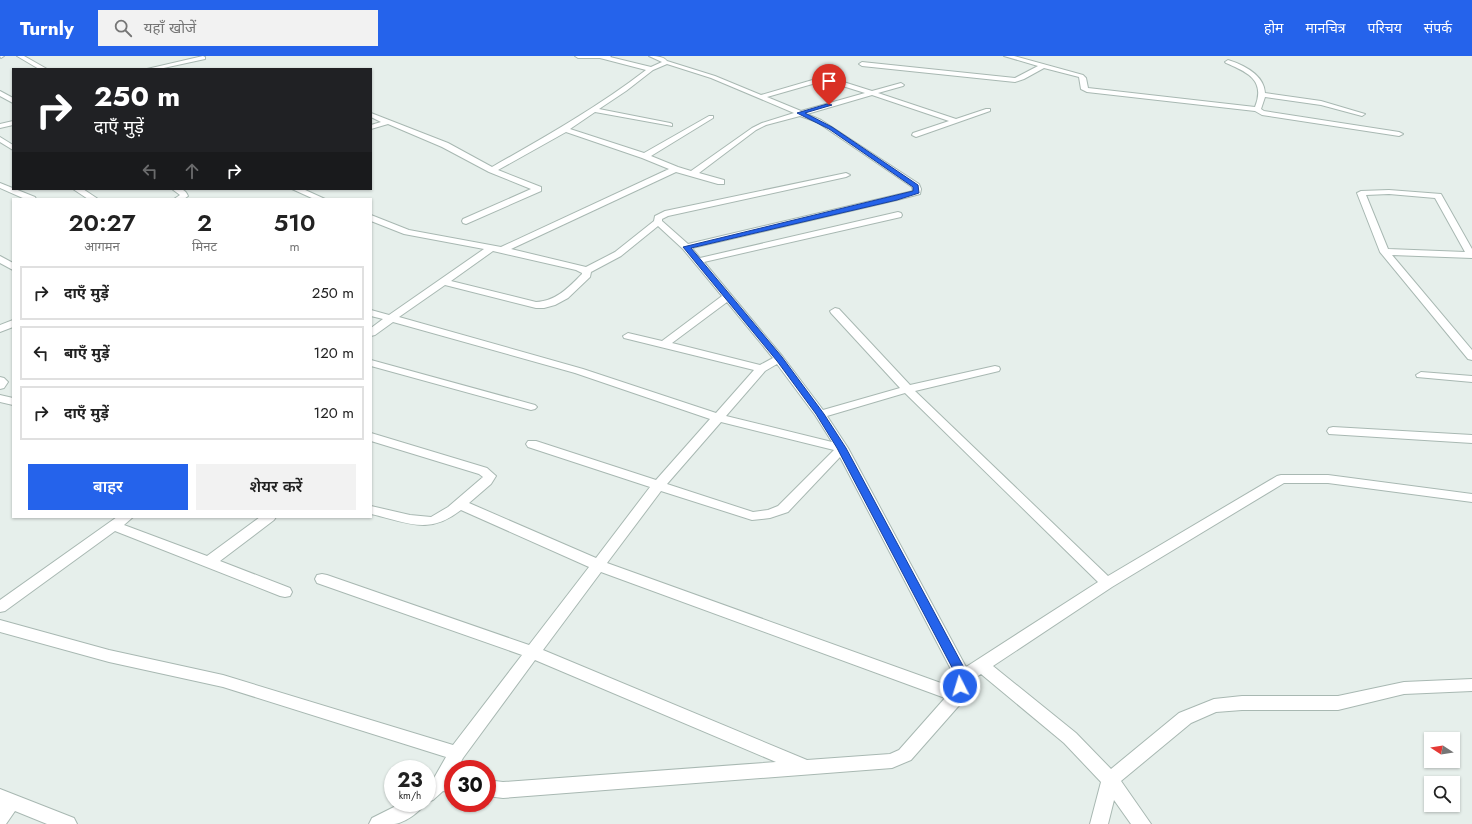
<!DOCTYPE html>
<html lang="hi">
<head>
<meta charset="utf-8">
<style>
  :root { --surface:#fff; --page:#f2f2f2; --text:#222; --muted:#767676; --line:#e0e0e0; --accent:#2563eb }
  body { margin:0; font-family:Jost,"Noto Sans Devanagari",sans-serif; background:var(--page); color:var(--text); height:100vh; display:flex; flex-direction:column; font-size:15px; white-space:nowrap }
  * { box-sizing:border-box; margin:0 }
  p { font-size:13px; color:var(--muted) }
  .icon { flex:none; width:22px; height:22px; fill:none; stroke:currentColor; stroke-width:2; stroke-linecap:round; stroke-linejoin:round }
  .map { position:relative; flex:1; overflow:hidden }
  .sheet { position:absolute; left:12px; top:142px; width:360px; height:320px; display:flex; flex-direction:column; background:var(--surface); border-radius:0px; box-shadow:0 1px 3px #0004 }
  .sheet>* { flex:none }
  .guide { position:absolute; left:12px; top:12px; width:360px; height:122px; border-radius:0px; box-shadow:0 1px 3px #0004; background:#202124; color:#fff; overflow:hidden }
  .needle { width:26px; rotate:282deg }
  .controls { position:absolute; left:1424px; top:676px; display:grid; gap:8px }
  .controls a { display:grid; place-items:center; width:36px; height:36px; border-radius:0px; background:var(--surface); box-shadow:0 1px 3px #0004; font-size:20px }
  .speed { position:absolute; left:384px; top:704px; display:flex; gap:8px; font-size:20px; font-weight:700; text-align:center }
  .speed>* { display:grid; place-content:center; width:52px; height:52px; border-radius:50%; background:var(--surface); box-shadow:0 1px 3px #0004; line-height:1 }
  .speed small { font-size:10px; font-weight:400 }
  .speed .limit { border:6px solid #d22; background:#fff; color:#111 }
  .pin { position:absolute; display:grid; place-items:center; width:34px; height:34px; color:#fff; margin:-41px -17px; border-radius:50% 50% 50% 0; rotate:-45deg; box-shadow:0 0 4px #0007 }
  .pin .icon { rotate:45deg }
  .me { position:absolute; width:44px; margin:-22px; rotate:355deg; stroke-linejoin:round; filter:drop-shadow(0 0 3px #0008) }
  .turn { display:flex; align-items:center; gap:14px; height:84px; padding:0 16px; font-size:18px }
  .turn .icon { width:52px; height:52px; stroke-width:2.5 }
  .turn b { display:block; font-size:28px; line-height:34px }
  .lanes { display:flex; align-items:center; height:38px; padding:0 16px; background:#0003; justify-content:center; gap:20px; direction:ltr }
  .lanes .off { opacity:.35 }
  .eta { display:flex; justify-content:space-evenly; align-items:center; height:68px; text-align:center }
  .eta b { font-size:24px; font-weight:600; line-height:28px }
  .cta { display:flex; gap:8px; margin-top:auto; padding:8px 16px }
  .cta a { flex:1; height:46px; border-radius:0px; background:var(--accent); color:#fff; font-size:16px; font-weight:600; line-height:46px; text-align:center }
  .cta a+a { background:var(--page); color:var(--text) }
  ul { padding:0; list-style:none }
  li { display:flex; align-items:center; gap:12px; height:54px; margin:0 8px 6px; padding:0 8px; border:2px solid var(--line); border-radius:0px }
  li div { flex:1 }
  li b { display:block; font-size:15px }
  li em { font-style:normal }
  header { display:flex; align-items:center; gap:24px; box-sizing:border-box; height:56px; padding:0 20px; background:var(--accent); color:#fff }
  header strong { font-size:19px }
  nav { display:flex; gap:22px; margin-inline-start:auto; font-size:14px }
  .search { width:280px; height:36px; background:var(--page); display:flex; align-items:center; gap:10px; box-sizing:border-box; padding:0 14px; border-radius:0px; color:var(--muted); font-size:15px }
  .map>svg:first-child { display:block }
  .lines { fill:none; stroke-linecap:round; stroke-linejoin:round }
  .minor-casing { stroke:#a8b8b2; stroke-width:2 }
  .minor { fill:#fff; fill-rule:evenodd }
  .route { fill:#2563eb; stroke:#184099 }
</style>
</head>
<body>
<header>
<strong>Turnly</strong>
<div class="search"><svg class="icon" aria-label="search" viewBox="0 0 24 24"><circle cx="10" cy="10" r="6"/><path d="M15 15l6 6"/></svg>यहाँ खोजें</div>
<nav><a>होम</a><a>मानचित्र</a><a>परिचय</a><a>संपर्क</a></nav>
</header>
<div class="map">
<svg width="1472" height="768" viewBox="0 0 1472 768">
  <rect width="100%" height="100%" fill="#e6efeb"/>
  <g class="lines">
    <g class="minor-casing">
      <path id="minor" d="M0,0H4L1,2Z
        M17,0H24L47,13H39Z
        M203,0L205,1V3L159,13H147Z
        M575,0H611L610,1L651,11L662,6L649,0C655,0 663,0 667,5L715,20L761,39L816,23H834L872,35L901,27L904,29L903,30L878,37L956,63L986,53H990V55L916,81L912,79L913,77L949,65L872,39L807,58L821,64L919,128L921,133L920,138L897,144L692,192L700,202L898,156L901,157L902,159L901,161L704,206L783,301L823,354L900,332L831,257L830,255L835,252L839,253L910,329L995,310L999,311L1000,313L999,315L915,335L1108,520L1277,420L1281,419H1328L1472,438V446L1328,427H1284L1112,531L993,610L1076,677L1111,713L1179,657L1214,643L1242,640H1338L1404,626L1472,623V635L1404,638L1338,654H1242L1216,656L1191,667L1121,725L1151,768H1131L1114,744L1108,768H1090L1101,726L1064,687L981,618L970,625L963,645L911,704L892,712L503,742L487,740V724L503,726L776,706L535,604L463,702L457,713H453V737L443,735L433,744L427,746V727L434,722L446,701L223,631L109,606L0,576V564L109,594L223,619L453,689L522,599L317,527L315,523L317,519L322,518L327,519L529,589L589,511L461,454C428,480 407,466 371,458V450L410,459L431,461L448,451L483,421L479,418L371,385V377L487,412L496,420L491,428L469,447L596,502L650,431L528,391L526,388L528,385H536L656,424L710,363L575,317L393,266L375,279L371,280V272L383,263L371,260V254L389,259L484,193L404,178L371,165V159L409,174L501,191L669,113L642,102L566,76L498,114L541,131V135L466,168L463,167L462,165L463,163L531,133L489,116L442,91L388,68L371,73V69L381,66L371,61V57L448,87L492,111C545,81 598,51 646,14L600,2H578ZM667,8L711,22L794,57L762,67L752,72L691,115L678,111L651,100L713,62V60H709L644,97L570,73L595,56L672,70V68L670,67L599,53L626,35L653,14ZM816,27H833L865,37L801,55L767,41ZM800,60L817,66L912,131L913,135L688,188L662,165V163L668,160L846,121L850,119L846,117L665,155L655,160L654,165L615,196L586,211L511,193L676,116L718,128H724V124L699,117L756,74L766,69ZM658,170L683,193L722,240L662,285L628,277L623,280L624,282L754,314L716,357L583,313L399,261L445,229L536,252H544L555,249L568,242L590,221L591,216L621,200ZM493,195L576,214L582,217V218C568,232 556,245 536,246L451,225ZM727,246L773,302L760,309L672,287ZM777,308L815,359L832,386L726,360L765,315ZM905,337L1098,526L966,611L848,392L827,360ZM721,366L834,394L778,450L768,454L753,456L667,428ZM840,401L955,621L952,631L607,507L661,435L752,464L770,462L788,456ZM601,516L945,642L899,694L890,698L807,704L543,594Z
        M1004,0H1014L1083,19L1086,22L1088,32L1255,51C1266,24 1247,16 1226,7L1225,6L1228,4C1244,9 1264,19 1265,37L1321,45L1365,58L1362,60L1321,49L1265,41L1261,53L1264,55L1399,76L1403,78L1399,80L1262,59L1255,55L1087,36L1081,33L1079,21L1044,12L1024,23L1015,26L862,10L859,8L862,6L1015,22L1038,10Z
        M0,35L13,42V47L0,40Z
        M13,65V69L0,72V68Z
        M0,81L13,89V94L0,86Z
        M0,127L35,141L36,143H25L0,132Z
        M73,133H83L98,143H88Z
        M172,133C179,133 185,132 188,140L184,143H174L180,139Z
        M292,133H303L325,143H314Z
        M1389,134L1441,138L1472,193V202L1392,199L1472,294V304L1468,303L1380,196L1357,137L1361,135ZM1389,138L1435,142L1465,196L1388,193L1366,139Z
        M0,200L13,207V214L0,207Z
        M13,264V271L0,276V269Z
        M371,304L535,349L537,351L535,353L531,354L371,310Z
        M1421,316L1472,320V326L1417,321L1416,319Z
        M0,321L4,322L8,326L4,332L0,333Z
        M0,339L13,342V349L0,346Z
        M1333,371L1472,379V387L1329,378L1327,375L1329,372Z
        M117,461H133L124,469L207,500L260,461H276L274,464L220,505L290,532L292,536L290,540L285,541L280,540L115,475L5,555L0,556V544Z
        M0,733L74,762L77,768H47L15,755L6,768H0Z
        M402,747H425C420,756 405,767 394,768C386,768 377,768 369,768L372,762Z"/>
    </g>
    <use href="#minor" class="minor"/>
  </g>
  <path class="route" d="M827,48L832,49L805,57L832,71L918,129L919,137L897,144L691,192L782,301L824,358L846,392L969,621L964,634L960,635L955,634L954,630L957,621L837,392L816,358L777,305L683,191L913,135V131L829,73L797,57Z"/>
</svg>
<div class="controls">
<a><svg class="needle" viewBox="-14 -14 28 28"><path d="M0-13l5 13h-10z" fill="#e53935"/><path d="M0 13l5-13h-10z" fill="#767676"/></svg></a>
<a><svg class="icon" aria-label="search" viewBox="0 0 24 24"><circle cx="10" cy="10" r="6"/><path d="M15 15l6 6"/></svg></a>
</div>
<div class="speed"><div>23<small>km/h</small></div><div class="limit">30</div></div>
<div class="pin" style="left:829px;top:49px;background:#d93025"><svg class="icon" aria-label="arrive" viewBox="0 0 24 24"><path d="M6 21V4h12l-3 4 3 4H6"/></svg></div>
<svg class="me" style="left:960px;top:630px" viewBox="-20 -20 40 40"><circle r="17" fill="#2563eb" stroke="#fff" stroke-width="3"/><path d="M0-11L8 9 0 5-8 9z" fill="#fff"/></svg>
<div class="guide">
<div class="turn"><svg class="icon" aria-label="right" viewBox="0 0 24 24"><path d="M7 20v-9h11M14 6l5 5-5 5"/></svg><div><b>250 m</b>दाएँ मुड़ें</div></div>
<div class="lanes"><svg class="icon off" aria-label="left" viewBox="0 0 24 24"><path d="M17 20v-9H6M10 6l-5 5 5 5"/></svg><svg class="icon off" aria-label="ahead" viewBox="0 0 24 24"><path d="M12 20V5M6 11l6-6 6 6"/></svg><svg class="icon" aria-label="right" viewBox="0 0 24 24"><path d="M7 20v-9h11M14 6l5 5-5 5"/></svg></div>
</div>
<section class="sheet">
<div class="eta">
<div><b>20:27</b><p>आगमन</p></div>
<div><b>2</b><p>मिनट</p></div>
<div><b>510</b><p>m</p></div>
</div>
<ul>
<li><svg class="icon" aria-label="right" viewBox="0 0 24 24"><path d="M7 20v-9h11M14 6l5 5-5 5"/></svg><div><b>दाएँ मुड़ें</b></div><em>250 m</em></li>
<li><svg class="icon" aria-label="left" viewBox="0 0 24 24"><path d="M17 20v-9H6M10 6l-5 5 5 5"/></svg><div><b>बाएँ मुड़ें</b></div><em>120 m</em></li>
<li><svg class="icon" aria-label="right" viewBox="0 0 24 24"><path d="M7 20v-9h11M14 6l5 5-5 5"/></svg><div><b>दाएँ मुड़ें</b></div><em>120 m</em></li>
</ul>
<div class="cta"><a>बाहर</a><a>शेयर करें</a></div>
</section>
</div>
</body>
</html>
